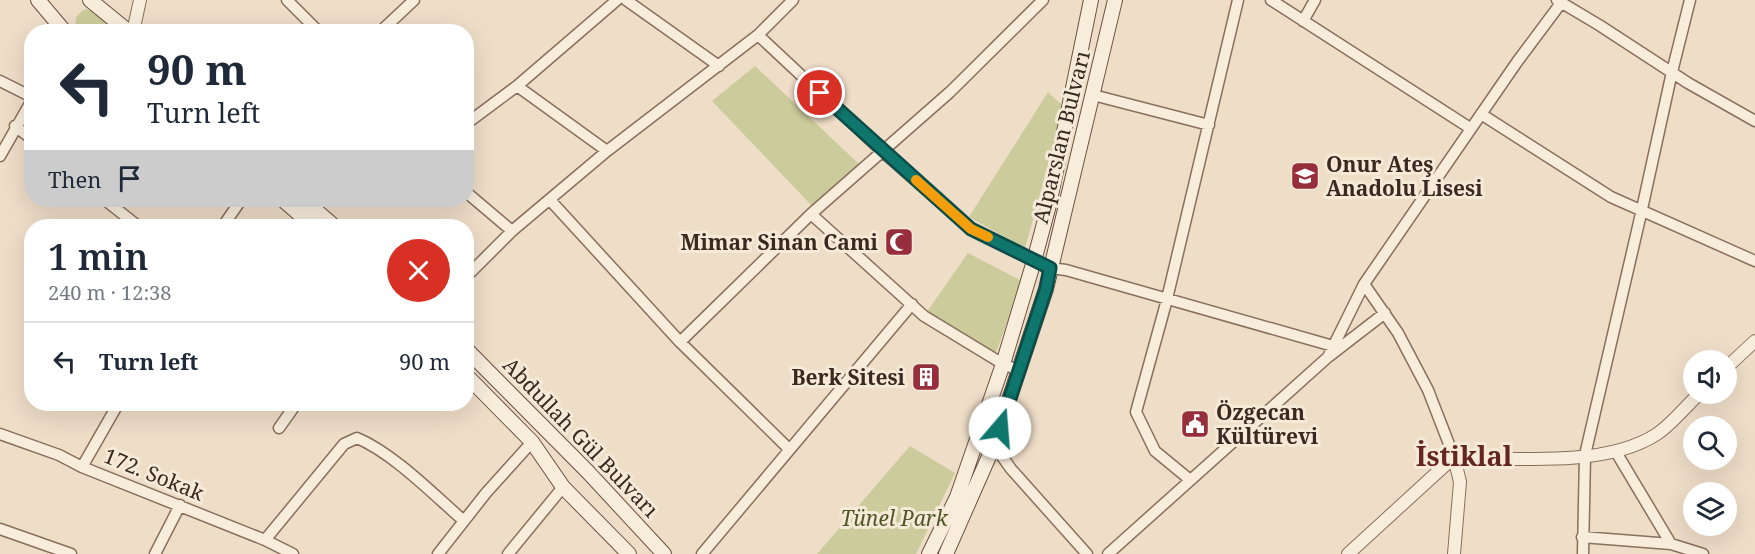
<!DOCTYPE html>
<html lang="en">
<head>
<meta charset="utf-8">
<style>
  :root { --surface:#fff; --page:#f2f2f3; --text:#1f2937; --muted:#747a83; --line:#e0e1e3 }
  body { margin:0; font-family:"Noto Serif",serif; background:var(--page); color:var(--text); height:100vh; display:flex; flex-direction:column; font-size:22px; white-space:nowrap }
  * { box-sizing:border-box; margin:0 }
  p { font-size:20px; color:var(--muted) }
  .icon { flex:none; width:33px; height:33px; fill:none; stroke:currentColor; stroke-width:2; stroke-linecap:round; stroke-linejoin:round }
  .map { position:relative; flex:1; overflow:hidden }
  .side { position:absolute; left:24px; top:219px; width:450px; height:192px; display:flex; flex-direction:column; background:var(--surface); border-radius:24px; box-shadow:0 6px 24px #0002 }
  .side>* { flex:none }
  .banner { position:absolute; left:24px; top:24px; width:450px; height:183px; border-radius:24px; box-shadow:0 6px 24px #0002; background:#fff; color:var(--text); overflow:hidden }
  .controls { position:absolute; left:1683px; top:350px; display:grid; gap:12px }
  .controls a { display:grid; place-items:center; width:54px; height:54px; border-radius:50%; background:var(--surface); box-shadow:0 6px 24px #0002; font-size:30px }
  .pin { position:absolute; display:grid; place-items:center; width:51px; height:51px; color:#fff; margin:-26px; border:3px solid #fff; border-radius:50%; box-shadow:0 2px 6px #0007 }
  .me { position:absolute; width:66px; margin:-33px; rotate:18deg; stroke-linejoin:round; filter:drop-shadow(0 0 4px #0008) }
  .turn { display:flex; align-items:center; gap:21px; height:126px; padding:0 24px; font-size:27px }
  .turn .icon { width:78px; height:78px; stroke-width:2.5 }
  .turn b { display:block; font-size:42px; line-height:51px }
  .then { display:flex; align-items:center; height:57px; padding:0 24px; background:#0003; gap:12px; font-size:22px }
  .round { display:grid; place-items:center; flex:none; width:63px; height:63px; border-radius:32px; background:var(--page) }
  .summary { display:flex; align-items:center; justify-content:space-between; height:102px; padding:0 24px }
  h1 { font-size:36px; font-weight:600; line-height:45px }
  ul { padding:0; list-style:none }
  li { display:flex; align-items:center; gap:18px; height:78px; padding:0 24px; border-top:2px solid var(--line) }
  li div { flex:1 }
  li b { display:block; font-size:22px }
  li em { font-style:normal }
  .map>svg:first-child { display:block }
  .green { fill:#cccb9b }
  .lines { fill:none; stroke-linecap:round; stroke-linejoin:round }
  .minor-casing { stroke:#896f5d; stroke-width:13 }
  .tertiary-casing { stroke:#896f5d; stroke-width:14 }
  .secondary-casing { stroke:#6b5040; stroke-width:16 }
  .minor { stroke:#f8ecdb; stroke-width:10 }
  .tertiary { stroke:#f8ecdb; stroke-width:12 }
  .secondary { stroke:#f8ecdb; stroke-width:14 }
  .route-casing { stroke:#0a4d48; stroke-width:15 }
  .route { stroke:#0f766e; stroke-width:10 }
  .slow { stroke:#f59e0b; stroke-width:10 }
  .labels { text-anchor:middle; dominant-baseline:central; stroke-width:6; stroke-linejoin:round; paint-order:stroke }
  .street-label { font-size:21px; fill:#3a2920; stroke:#f5e9d7 }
  .poi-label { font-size:21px; font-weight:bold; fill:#3a2920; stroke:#f5e9d7; text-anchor:start }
  .park-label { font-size:21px; font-style:italic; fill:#505627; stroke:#f5e9d7 }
  .district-label { font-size:27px; font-weight:bold; fill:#662620; stroke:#f5e9d7 }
</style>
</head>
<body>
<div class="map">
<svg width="1755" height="554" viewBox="0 0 1755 554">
  <rect width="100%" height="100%" fill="#eeddc7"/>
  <path class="green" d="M86,9L95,12L107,22L109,31H79C72,23 76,13 86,9Z
    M755,66L860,165L815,209L712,101Z
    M1048,92L1064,107L1025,248L969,217Z
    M968,253L1022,281L994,358L924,316Z
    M910,446L955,473L916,554H817Z"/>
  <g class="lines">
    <g class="minor-casing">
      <path id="minor" d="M287,0L319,32
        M626,0L719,66
        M1271,0L1470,128
        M1557,0L1599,25L1688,83L1755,121
        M1303,21L1315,0
        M380,32L414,0
        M758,35L882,151L971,229L1050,268L1066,270L1333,346
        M0,81L32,97
        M517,86L607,151
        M1093,95L1209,125
        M1481,114L1611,197L1755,261
        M466,124L517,86L617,0
        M15,126L32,139
        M0,156L32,100
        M466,192L512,231
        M105,200L138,226
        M550,200L680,342L789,449
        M223,226L241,200
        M466,277L512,231L607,151L758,35L793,0
        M1364,284L1398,333L1428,390L1454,457
        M680,342L811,214
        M1328,357L1364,284L1517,62L1561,3
        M1020,371L1003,364L924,316L811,214L950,92L1043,0
        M279,428L296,404
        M0,434L59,455L82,467L265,540L293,554
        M994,445L1011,469L1087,554
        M1616,452L1671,544
        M82,467L118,404
        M1189,479L1155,451L1136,412L1166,303L1238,0
        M0,529L71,554
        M1582,537L1671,544L1703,554
        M265,540L344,444L357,438C393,453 434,495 464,521
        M155,554L180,505
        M438,554L486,493L532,442
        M508,554L563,487
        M702,554L912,304
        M1108,554L1328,357L1385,313
        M1583,554L1585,455L1640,218L1672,72L1690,0"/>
    </g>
    <g class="tertiary-casing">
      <path id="tertiary" d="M133,32L140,0
        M1726,368L1755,341
        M1454,457L1460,482L1454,554
        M1348,554L1454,457C1513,458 1605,468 1657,434C1672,424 1686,406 1700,393"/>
    </g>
    <g class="secondary-casing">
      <path id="secondary" d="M38,0L65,32
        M90,0L129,32
        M283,200L313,226
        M304,200L334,226
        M466,349L588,472L664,554
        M466,375L532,442L563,487L629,554
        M929,554L957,497L1003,364L1034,261L1049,205L1091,0
        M946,554L994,445L1046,289L1115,0"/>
    </g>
    <use href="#minor" class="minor"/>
    <use href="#tertiary" class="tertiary"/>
    <use href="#secondary" class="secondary"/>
  </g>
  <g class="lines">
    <g class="route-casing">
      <path id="route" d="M820,93L971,229L1050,268L1046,289L1000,428"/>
    </g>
    <use href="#route" class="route"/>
    <path class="slow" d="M916,180L971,229L988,237"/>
  </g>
  <defs>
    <g id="school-square" transform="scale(1.5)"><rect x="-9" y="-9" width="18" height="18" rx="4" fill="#972e3c" stroke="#f5e9d7"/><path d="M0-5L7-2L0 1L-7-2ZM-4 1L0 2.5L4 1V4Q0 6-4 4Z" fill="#fff"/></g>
    <g id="mosque-square" transform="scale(1.5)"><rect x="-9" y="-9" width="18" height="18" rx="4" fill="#972e3c" stroke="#f5e9d7"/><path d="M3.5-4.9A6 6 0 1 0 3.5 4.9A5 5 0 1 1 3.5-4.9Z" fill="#fff"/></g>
    <g id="building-square" transform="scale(1.5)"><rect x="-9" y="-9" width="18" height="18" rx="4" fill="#972e3c" stroke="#f5e9d7"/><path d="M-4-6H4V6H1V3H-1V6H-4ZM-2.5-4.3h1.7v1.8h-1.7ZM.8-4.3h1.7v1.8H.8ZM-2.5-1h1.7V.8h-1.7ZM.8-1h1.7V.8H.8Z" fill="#fff"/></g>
    <g id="civic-square" transform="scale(1.5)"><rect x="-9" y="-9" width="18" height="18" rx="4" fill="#972e3c" stroke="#f5e9d7"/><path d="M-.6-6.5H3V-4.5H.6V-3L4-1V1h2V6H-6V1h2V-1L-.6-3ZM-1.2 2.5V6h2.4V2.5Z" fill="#fff"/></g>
  </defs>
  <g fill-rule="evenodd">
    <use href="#school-square" x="1305" y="176"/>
    <use href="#mosque-square" x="899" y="242"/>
    <use href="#building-square" x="926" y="377"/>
    <use href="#civic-square" x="1195" y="424"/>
  </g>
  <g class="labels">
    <g class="street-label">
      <text transform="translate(1061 137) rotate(-76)">Alparslan Bulvarı</text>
      <text transform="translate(581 437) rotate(46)">Abdullah Gül Bulvarı</text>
      <text transform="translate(154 474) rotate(22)">172. Sokak</text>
    </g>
    <g class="poi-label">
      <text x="1326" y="164">Onur Ateş<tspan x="1326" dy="24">Anadolu Lisesi</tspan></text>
      <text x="878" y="242" text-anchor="end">Mimar Sinan Cami</text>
      <text x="905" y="377" text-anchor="end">Berk Sitesi</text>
      <text x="1216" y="412">Özgecan<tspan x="1216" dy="24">Kültürevi</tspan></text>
    </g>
    <g class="park-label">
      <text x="894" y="518">Tünel Park</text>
    </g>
    <g class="district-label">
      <text x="1464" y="455">İstiklal</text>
    </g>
  </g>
</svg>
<div class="controls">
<a><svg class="icon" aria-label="sound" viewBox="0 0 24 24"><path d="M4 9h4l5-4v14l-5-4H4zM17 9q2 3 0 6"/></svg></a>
<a><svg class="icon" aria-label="search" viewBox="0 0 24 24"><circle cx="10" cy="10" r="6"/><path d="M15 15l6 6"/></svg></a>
<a><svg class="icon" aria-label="layers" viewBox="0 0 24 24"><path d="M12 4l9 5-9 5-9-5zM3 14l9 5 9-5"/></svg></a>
</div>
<div class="pin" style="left:820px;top:93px;background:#d93025"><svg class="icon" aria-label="arrive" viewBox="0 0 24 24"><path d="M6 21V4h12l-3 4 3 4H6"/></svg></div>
<svg class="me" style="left:1000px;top:428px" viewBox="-20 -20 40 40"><circle r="19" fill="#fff"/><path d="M0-13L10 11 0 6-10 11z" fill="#0f766e"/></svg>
<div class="banner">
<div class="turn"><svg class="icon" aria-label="left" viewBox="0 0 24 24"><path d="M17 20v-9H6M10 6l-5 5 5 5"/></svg><div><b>90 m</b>Turn left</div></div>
<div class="then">Then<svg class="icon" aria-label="arrive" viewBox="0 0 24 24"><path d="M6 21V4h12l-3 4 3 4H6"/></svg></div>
</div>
<section class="side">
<div class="summary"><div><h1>1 min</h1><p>240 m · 12:38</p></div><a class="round" style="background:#d93025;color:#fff"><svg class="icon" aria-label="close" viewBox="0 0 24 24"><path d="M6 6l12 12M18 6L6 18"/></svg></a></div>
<ul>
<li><svg class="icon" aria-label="left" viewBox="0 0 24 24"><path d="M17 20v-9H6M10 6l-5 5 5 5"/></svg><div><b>Turn left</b></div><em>90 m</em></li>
</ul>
</section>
</div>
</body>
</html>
